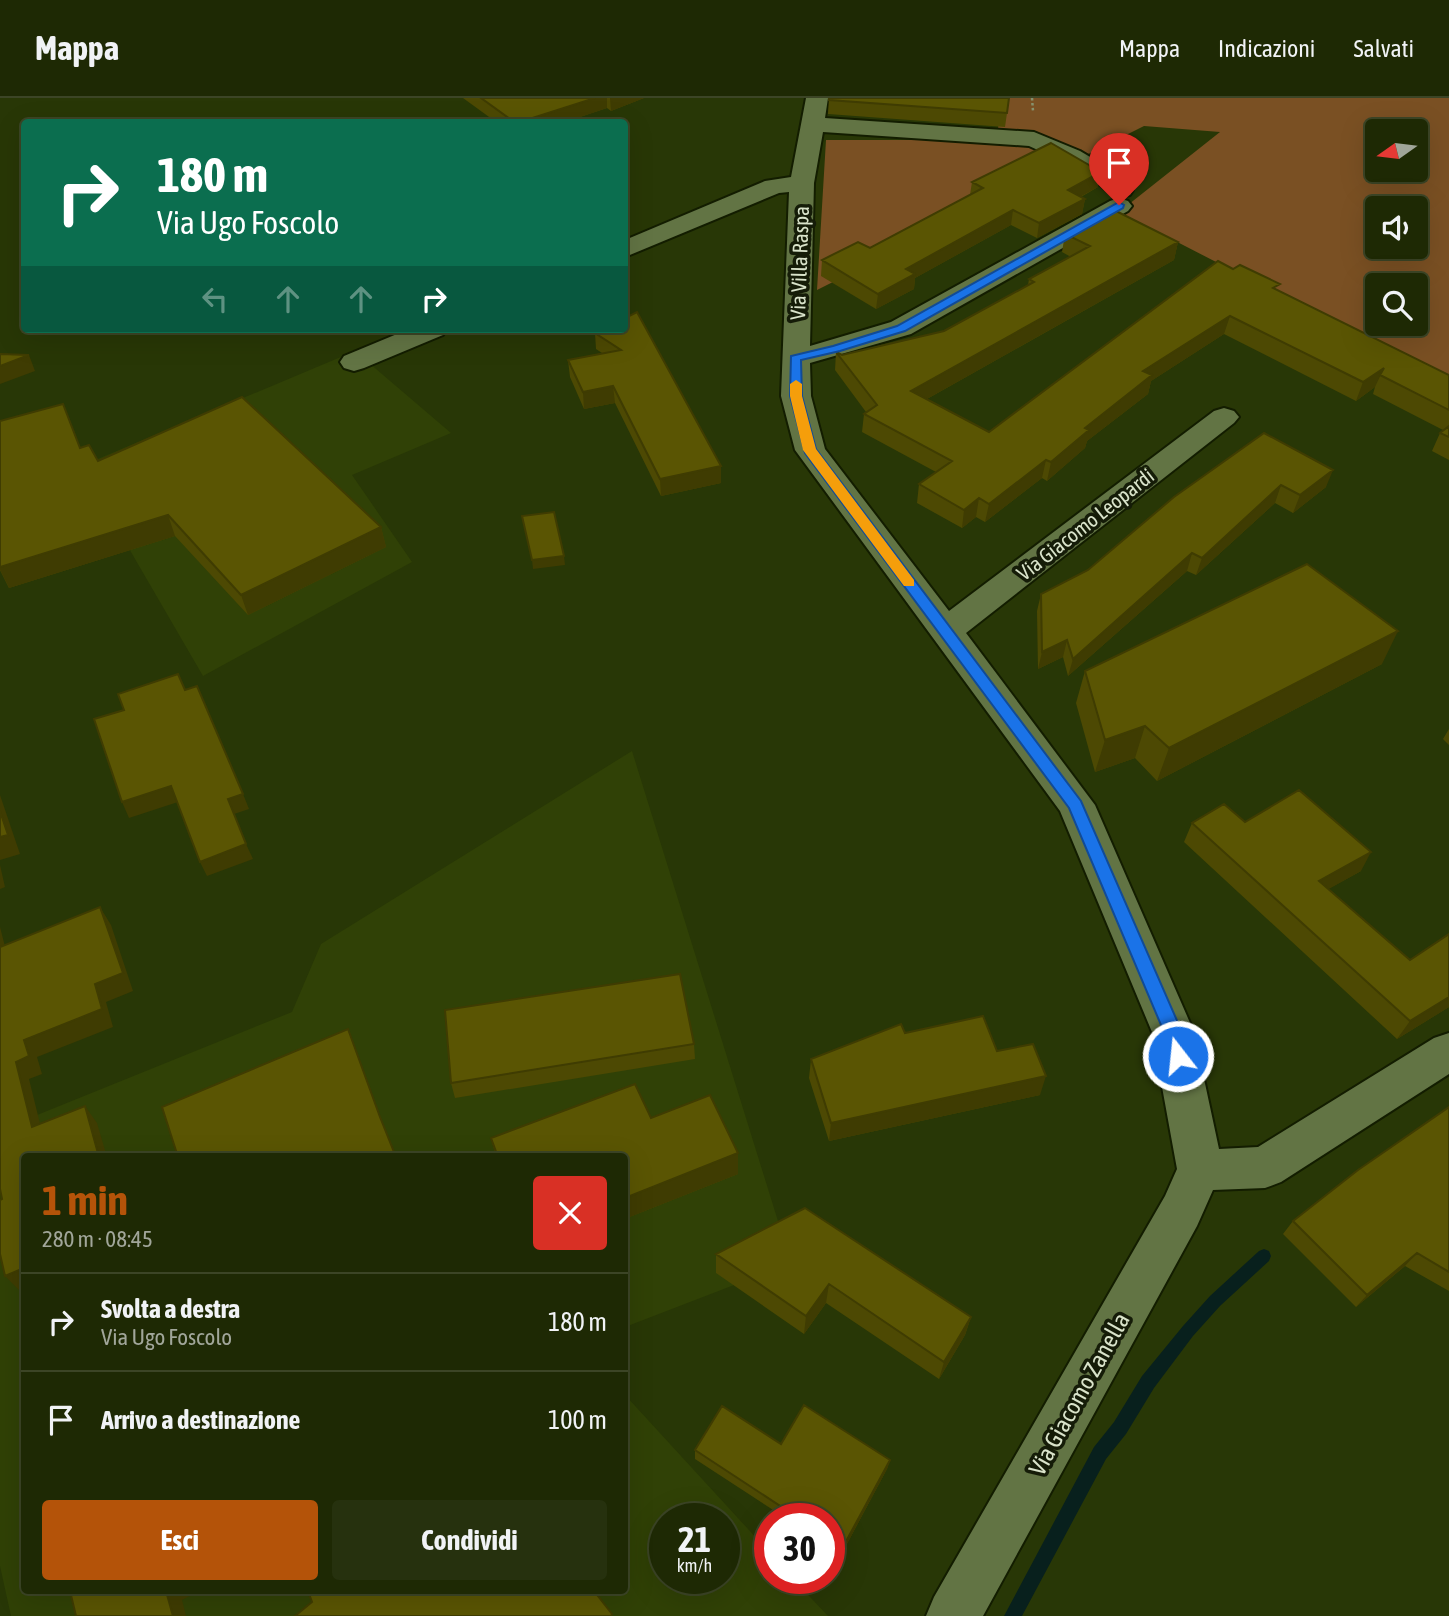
<!DOCTYPE html>
<html lang="it">
<head>
<meta charset="utf-8">
<style>
  :root { --surface:#1e2904; --page:#26310e; --text:#f1f3f6; --muted:#a1a69a; --line:#3c4526; --accent:#b45309 }
  body { margin:0; font-family:"Asap Condensed",sans-serif; background:var(--page); color:var(--text); height:100vh; display:flex; flex-direction:column; font-size:26px; white-space:nowrap }
  * { box-sizing:border-box; margin:0 }
  p { font-size:23px; color:var(--muted) }
  .icon { flex:none; width:38px; height:38px; fill:none; stroke:currentColor; stroke-width:2; stroke-linecap:round; stroke-linejoin:round }
  .map { position:relative; flex:1; overflow:hidden }
  .details { position:absolute; left:21px; top:1055px; width:607px; height:441px; display:flex; flex-direction:column; background:var(--surface); border-radius:7px; box-shadow:0 7px 28px #0002,0 0 0 2px var(--line) }
  .details>* { flex:none }
  .guide { position:absolute; left:21px; top:21px; width:607px; height:214px; border-radius:7px; box-shadow:0 7px 28px #0002,0 0 0 2px var(--line); background:#0b6e4f; color:#fff; overflow:hidden }
  .needle { width:46px; rotate:256deg }
  .tools { position:absolute; left:1365px; top:21px; display:grid; gap:14px }
  .tools a { display:grid; place-items:center; width:63px; height:63px; border-radius:7px; background:var(--surface); box-shadow:0 7px 28px #0002,0 0 0 2px var(--line); font-size:35px }
  .speed { position:absolute; left:649px; top:1405px; display:flex; gap:14px; font-size:35px; font-weight:700; text-align:center }
  .speed>* { display:grid; place-content:center; width:91px; height:91px; border-radius:50%; background:var(--surface); box-shadow:0 7px 28px #0002,0 0 0 2px var(--line); line-height:1 }
  .speed small { font-size:18px; font-weight:400 }
  .speed .limit { border:10px solid #d22; background:#fff; color:#111 }
  .pin { position:absolute; display:grid; place-items:center; width:60px; height:60px; color:#fff; margin:-72px -30px; border-radius:50% 50% 50% 0; rotate:-45deg; box-shadow:0 0 7px #0007 }
  .pin .icon { rotate:45deg }
  .me { position:absolute; width:77px; margin:-38px; rotate:344deg; stroke-linejoin:round; filter:drop-shadow(0 0 5px #0008) }
  .turn { display:flex; align-items:center; gap:24px; height:147px; padding:0 21px; font-size:32px }
  .turn .icon { width:91px; height:91px; stroke-width:2.5 }
  .turn b { display:block; font-size:49px; line-height:60px }
  .lanes { display:flex; align-items:center; height:66px; padding:0 21px; background:#0003; justify-content:center; gap:35px; direction:ltr }
  .lanes .off { opacity:.35 }
  .round { display:grid; place-items:center; flex:none; width:74px; height:74px; border-radius:7px; background:var(--page) }
  .overview { display:flex; align-items:center; justify-content:space-between; height:119px; padding:0 21px }
  h1 { font-size:42px; font-weight:700; line-height:52px; color:var(--accent) }
  .action { display:flex; gap:14px; margin-top:auto; padding:14px 21px }
  .action a { flex:1; height:80px; border-radius:7px; background:var(--accent); color:#fff; font-size:28px; font-weight:700; line-height:80px; text-align:center }
  .action a+a { background:var(--page); color:var(--text) }
  ul { padding:0; list-style:none }
  li { display:flex; align-items:center; gap:21px; height:98px; padding:0 21px; border-top:2px solid var(--line) }
  li div { flex:1 }
  li b { display:block; font-size:26px }
  li em { font-style:normal }
  header { display:flex; align-items:center; gap:42px; box-sizing:border-box; height:98px; padding:0 35px; background:var(--surface); border-bottom:2px solid var(--line) }
  header strong { font-size:33px }
  nav { display:flex; gap:38px; margin-inline-start:auto; font-size:24px }
  .map>svg:first-child { display:block }
  .built { fill:#304106; fill-rule:evenodd }
  .green { fill:#7a5023; fill-rule:evenodd }
  .lines { fill:none; stroke-linecap:round; stroke-linejoin:round }
  .stream { fill:#08201d; fill-rule:evenodd }
  .minor-casing { stroke:#131d00; stroke-width:4 }
  .path { stroke:#86926e; stroke-width:2.5; stroke-dasharray:2.5 2.5; stroke-linecap:butt }
  .minor { fill:#627444; fill-rule:evenodd }
  .wall { fill:#4d4903 }
  .shaded-wall { fill:#3f3c02 }
  .building { fill:#5a5503; stroke:#3f3c02; stroke-width:2 }
  .route { fill:#1a73e8; stroke:#114b97; stroke-width:2 }
  .slow { fill:#f59e0b }
  .labels { text-anchor:middle; dominant-baseline:central; stroke-width:7; stroke-linejoin:round; paint-order:stroke }
  .street-label { font-size:21px; fill:#d9e3ca; stroke:#151c08 }
  .near-street-label { font-size:24px; fill:#d9e3ca; stroke:#151c08 }
</style>
</head>
<body>
<header>
<strong>Mappa</strong>
<nav><a>Mappa</a><a>Indicazioni</a><a>Salvati</a></nav>
</header>
<div class="map">
<svg width="1449" height="1518" viewBox="0 0 1449 1518">
  <rect width="100%" height="100%" fill="#283706"/>
  <path class="built" d="M355,253L451,335L352,377L412,464L203,578L81,368Z
    M632,653L791,1165L625,1229V1059H24V1493H625V1297L770,1455V1480L793,1481L828,1518H11L0,1468V1032L292,914L321,846ZM665,1421H724V1480H665Z"/>
  <path class="green" d="M1001,0H1449V284L1119,114L1220,34L1144,28L817,192L826,42H997ZM1377,33H1416V72H1377ZM1377,110H1416V149H1377ZM1377,187H1416V226H1377Z"/>
  <g class="lines">
    <path class="stream" d="M1264,1151L1269,1153L1271,1158L1269,1163L1220,1208L1193,1238L1154,1290L1126,1336L1106,1361L1022,1518H1004L1094,1349L1114,1324L1142,1278L1183,1228L1210,1198L1259,1153Z"/>
    <g class="minor-casing">
      <path id="minor" d="M806,0H828L825,20L1034,34L1080,53L1112,72L1133,92L1130,97L1121,99L1112,97L1094,82L1062,63L1029,48L823,34L814,85L810,248L891,224L1110,103L1119,100L1128,103L1132,108L1128,113L911,236L810,265L811,298L825,351L949,513L1214,313L1224,310L1234,313L1239,319L1234,325L966,535L1095,707L1194,934L1219,1051L1258,1049L1434,940L1449,935V976L1281,1084L1265,1090L1213,1092L1197,1128L983,1518H926L934,1499L1165,1098L1177,1071L1152,934L1060,713L795,352L781,298L789,94L779,95L625,159V142L765,83L791,79Z
        M409,231H447L443,237L364,270L354,273L344,270L340,264L344,258Z"/>
    </g>
    <path class="path" d="M1032,0L1033,13"/>
    <use href="#minor" class="minor"/>
  </g>
  <path class="wall" d="M463,0H644L611,13L607,10L565,24H496Z
    M829,0L1007,15L1005,29L828,16Z
    M972,84L1098,89L1081,99L1085,101L1082,116L1037,140L1011,127L915,180L914,191L876,211L821,178L822,162L870,150L970,97Z
    M1065,136L1178,144L1174,162L927,301L989,334L1278,193L1449,277V362L1432,353L1440,335L1443,332L1373,296L1375,289L1356,303L1224,236L1151,283L1148,296L1087,343L1085,350L1047,383L1042,380L985,424L976,419L962,430L917,405L919,386L936,374L862,334L864,316L866,314L835,272L836,254L842,257L944,233L1028,187L1029,181L1071,159L1062,154Z
    M602,231L721,368V385L661,398L615,305L584,311L570,279L568,262L602,255L596,251L595,235Z
    M0,323L80,349L98,363L381,429L386,449L248,517L175,438L9,490L0,472Z
    M1264,335L1326,389L1293,415L1275,405L1196,477L1187,473L1068,578L1063,559L1038,571L1037,513L1041,496L1088,472Z
    M1382,566L1157,683L1135,660L1095,674L1076,605L1085,573Z
    M1449,631V647L1443,641Z
    M1245,724L1361,773L1328,791L1410,862L1449,909L1397,941L1184,744L1192,725Z
    M905,935L997,953L1040,997L829,1043L809,980L811,961Z
    M694,946L695,961L455,1000L451,985Z
    M1449,1009V1193L1405,1168L1356,1209L1283,1136L1293,1123Z
    M651,1020L738,1055V1076L627,1120L625,1114V1059H496L491,1040Z
    M716,1156L971,1219L965,1237L939,1281L826,1205L804,1236L716,1175Z
    M781,1346L890,1362L887,1371L841,1457L830,1449V1421H787L695,1361V1352Z"/>
  <path class="shaded-wall" d="M595,0H607V10L565,24H520Z
    M610,0H644L611,13Z
    M1101,74L1098,89L1065,107L1068,92Z
    M1085,101L1082,116L1037,140L1039,125Z
    M1013,112L1011,127L915,180L914,191L876,211L878,196L906,171Z
    M1178,144L1174,162L909,311L911,293Z
    M1230,218L1224,236L1151,283L1148,296L1087,343L1085,350L1047,383L1051,364L1143,273Z
    M29,257L35,273L0,286V268Z
    M1384,270L1375,289L1356,303L1363,284Z
    M613,288L615,305L584,311L583,294Z
    M1046,362L1042,380L985,424L989,406Z
    M721,368V385L661,398L660,381Z
    M1333,372L1326,389L1293,415L1300,397Z
    M1281,387L1275,405L1196,477L1202,460Z
    M979,400L976,419L962,430L964,412Z
    M168,417L175,438L9,490L0,472V469Z
    M381,429L386,449L248,517L241,497Z
    M1192,455L1187,473L1068,578L1073,561Z
    M564,458L565,467L533,471L532,462Z
    M1398,533L1382,566L1157,683L1169,650Z
    M1067,542L1063,559L1038,571L1042,554Z
    M1145,628L1135,660L1095,674L1105,642Z
    M171,688L178,704L129,720L122,704Z
    M243,696L249,711L234,716L228,701Z
    M0,697L20,756L0,762Z
    M246,746L253,761L207,778L200,764Z
    M1371,754L1361,773L1309,802L1319,783Z
    M0,767L5,789L0,791Z
    M100,809L111,827L133,893L106,904L113,929L37,959L42,976L29,981L45,1046L32,1029L16,964L24,942L95,886Z
    M0,829L10,868L0,854Z
    M1449,899V909L1397,941L1410,923Z
    M1046,978L1040,997L829,1043L831,1025Z
    M85,1008L97,1025L107,1059H99Z
    M738,1055V1076L627,1120L625,1100Z
    M1417,1155L1405,1168L1356,1209L1367,1197Z
    M24,1170V1191L20,1193L5,1178Z
    M829,1186L826,1205L804,1236L806,1218Z
    M971,1219L965,1237L939,1281L944,1264Z
    M890,1362L887,1371L841,1457L843,1449Z
    M166,1493H199L182,1502L186,1518H173Z"/>
  <path class="building" d="M481,0H595L520,24H514Z
    M829,0H1009L1007,15L829,2Z
    M1051,45L1101,74L1068,92L1085,101L1039,125L1013,112L906,171L915,176L878,196L822,162L858,144L870,150L983,90L972,84Z
    M1110,110L1178,144L911,293L989,334L1218,163L1233,171L1240,167L1280,186L1273,190L1449,277V312L1380,277L1384,270L1363,284L1230,218L1143,273L1152,277L1085,330L1089,332L1051,364L1046,362L989,406L979,400L964,412L919,386L952,363L864,316L877,307L836,254L842,257L944,233L1034,184L1029,181L1090,148L1065,136Z
    M637,214L721,368L660,381L613,288L583,294L568,262L621,252L595,235L602,231H625V220Z
    M0,256L29,257L0,268Z
    M242,299L381,429L241,497L168,417L0,469V323L63,306L80,350L89,347L98,363Z
    M1449,328V339L1440,335Z
    M1264,335L1333,372L1300,397L1281,387L1202,460L1192,455L1073,561L1067,542L1042,554L1041,496L1088,472L1174,399Z
    M554,414L564,458L532,462L522,418Z
    M1307,466L1398,533L1169,650L1145,628L1105,642L1085,573Z
    M178,576L185,592L197,588L243,696L228,701L246,746L200,764L171,688L122,704L94,621L124,612L118,596Z
    M1299,692L1371,754L1319,783L1410,862L1449,836V899L1410,923L1192,725L1224,706L1245,724Z
    M0,713L8,737L0,739Z
    M100,809L123,875L95,886L102,911L24,942L29,958L16,964L32,1029L85,1008L99,1059H24V1170L5,1178L0,1156V1102L2,1101L0,1091V849Z
    M680,876L694,946L451,985L445,912Z
    M983,918L997,953L1033,946L1046,978L831,1025L811,961L901,926L905,935Z
    M348,931L380,1019L396,1059H178L162,1009Z
    M635,986L651,1020L710,997L738,1055L625,1100V1059H498L491,1040Z
    M1449,1009V1174L1417,1155L1367,1197L1293,1123L1358,1072Z
    M805,1110L971,1219L944,1264L829,1186L806,1218L716,1156Z
    M804,1307L890,1362L843,1449L830,1440V1421H800L695,1352L722,1308L781,1346Z
    M70,1493H166L173,1518H76Z
    M308,1493H594L612,1516L611,1518H295L312,1504Z"/>
  <path class="route" d="M1119,104L1124,107L1123,110L905,233L840,253L801,262L802,298L816,351L1081,703L1182,934L1187,958L1184,963L1178,965L1172,963L1164,934L1069,710L805,355L790,298L791,258L833,248L897,228Z"/>
  <path class="slow" d="M796,282L802,286V298L816,351L914,482V488H904L803,352L790,298V286Z"/>
  <g class="labels">
    <g class="street-label">
      <text transform="translate(799 165) rotate(-88)">Via Villa Raspa</text>
      <text transform="translate(1085 426) rotate(-38)">Via Giacomo Leopardi</text>
    </g>
    <g class="near-street-label">
      <text transform="translate(1079 1296) rotate(-61)">Via Giacomo Zanella</text>
    </g>
  </g>
</svg>
<div class="tools">
<a><svg class="needle" viewBox="-14 -14 28 28"><path d="M0-13l5 13h-10z" fill="#e53935"/><path d="M0 13l5-13h-10z" fill="#a1a69a"/></svg></a>
<a><svg class="icon" aria-label="sound" viewBox="0 0 24 24"><path d="M4 9h4l5-4v14l-5-4H4zM17 9q2 3 0 6"/></svg></a>
<a><svg class="icon" aria-label="search" viewBox="0 0 24 24"><circle cx="10" cy="10" r="6"/><path d="M15 15l6 6"/></svg></a>
</div>
<div class="speed"><div>21<small>km/h</small></div><div class="limit">30</div></div>
<div class="pin" style="left:1119px;top:107px;background:#d93025"><svg class="icon" aria-label="arrive" viewBox="0 0 24 24"><path d="M6 21V4h12l-3 4 3 4H6"/></svg></div>
<svg class="me" style="left:1178px;top:958px" viewBox="-20 -20 40 40"><circle r="17" fill="#1a73e8" stroke="#fff" stroke-width="3"/><path d="M0-11L8 9 0 5-8 9z" fill="#fff"/></svg>
<div class="guide">
<div class="turn"><svg class="icon" aria-label="right" viewBox="0 0 24 24"><path d="M7 20v-9h11M14 6l5 5-5 5"/></svg><div><b>180 m</b>Via Ugo Foscolo</div></div>
<div class="lanes"><svg class="icon off" aria-label="left" viewBox="0 0 24 24"><path d="M17 20v-9H6M10 6l-5 5 5 5"/></svg><svg class="icon off" aria-label="ahead" viewBox="0 0 24 24"><path d="M12 20V5M6 11l6-6 6 6"/></svg><svg class="icon off" aria-label="ahead" viewBox="0 0 24 24"><path d="M12 20V5M6 11l6-6 6 6"/></svg><svg class="icon" aria-label="right" viewBox="0 0 24 24"><path d="M7 20v-9h11M14 6l5 5-5 5"/></svg></div>
</div>
<section class="details">
<div class="overview"><div><h1>1 min</h1><p>280 m · 08:45</p></div><a class="round" style="background:#d93025;color:#fff"><svg class="icon" aria-label="close" viewBox="0 0 24 24"><path d="M6 6l12 12M18 6L6 18"/></svg></a></div>
<ul>
<li><svg class="icon" aria-label="right" viewBox="0 0 24 24"><path d="M7 20v-9h11M14 6l5 5-5 5"/></svg><div><b>Svolta a destra</b><p>Via Ugo Foscolo</p></div><em>180 m</em></li>
<li><svg class="icon" aria-label="arrive" viewBox="0 0 24 24"><path d="M6 21V4h12l-3 4 3 4H6"/></svg><div><b>Arrivo a destinazione</b></div><em>100 m</em></li>
</ul>
<div class="action"><a>Esci</a><a>Condividi</a></div>
</section>
</div>
</body>
</html>
